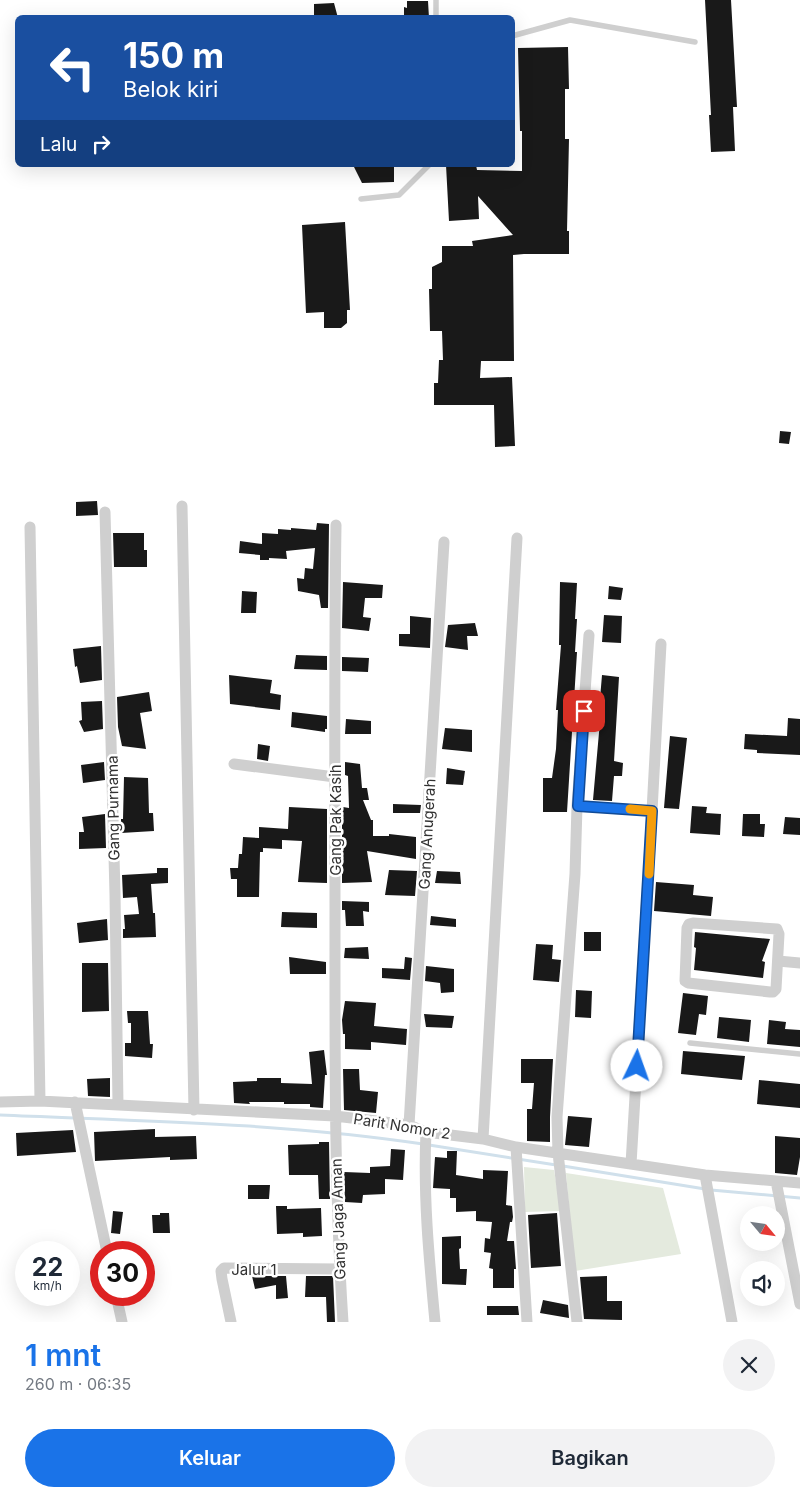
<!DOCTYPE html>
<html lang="id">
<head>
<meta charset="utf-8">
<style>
  :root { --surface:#fff; --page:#f2f2f3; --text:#1f2937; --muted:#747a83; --accent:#1a73e8 }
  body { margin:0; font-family:Inter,sans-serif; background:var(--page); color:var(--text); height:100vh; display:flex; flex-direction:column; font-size:19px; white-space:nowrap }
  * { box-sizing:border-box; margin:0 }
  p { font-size:16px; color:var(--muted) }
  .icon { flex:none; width:28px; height:28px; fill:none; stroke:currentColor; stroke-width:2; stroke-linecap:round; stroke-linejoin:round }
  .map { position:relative; height:1322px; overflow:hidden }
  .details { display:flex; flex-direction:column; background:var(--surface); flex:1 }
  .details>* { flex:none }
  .top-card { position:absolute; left:15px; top:15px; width:500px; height:152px; border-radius:8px; box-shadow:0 5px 20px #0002; background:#1a4fa0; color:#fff; overflow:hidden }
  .needle { width:32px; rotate:119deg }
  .tools { position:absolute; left:740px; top:1206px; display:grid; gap:10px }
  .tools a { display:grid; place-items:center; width:45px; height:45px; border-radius:50%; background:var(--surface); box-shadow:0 5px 20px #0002; font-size:25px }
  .speed { position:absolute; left:15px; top:1241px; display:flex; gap:10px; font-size:25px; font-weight:700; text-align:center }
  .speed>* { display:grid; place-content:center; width:65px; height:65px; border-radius:50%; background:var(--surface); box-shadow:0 5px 20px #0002; line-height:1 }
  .speed small { font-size:12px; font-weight:400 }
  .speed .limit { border:8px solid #d22; background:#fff; color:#111 }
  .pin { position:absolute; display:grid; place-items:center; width:42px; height:42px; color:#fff; margin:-21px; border-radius:10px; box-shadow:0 2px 8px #0006 }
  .me { position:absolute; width:55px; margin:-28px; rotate:3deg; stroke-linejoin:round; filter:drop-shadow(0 0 4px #0008) }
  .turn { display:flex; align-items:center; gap:18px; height:105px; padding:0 25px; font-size:22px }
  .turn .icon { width:65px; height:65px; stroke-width:2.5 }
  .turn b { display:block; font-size:35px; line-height:42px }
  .then { display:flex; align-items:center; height:48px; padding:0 25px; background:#0003; gap:10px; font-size:19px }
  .round { display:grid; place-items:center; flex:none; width:52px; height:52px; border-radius:26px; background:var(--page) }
  .headline { display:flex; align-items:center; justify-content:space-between; height:85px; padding:0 25px }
  h1 { font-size:30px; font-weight:600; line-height:38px; color:var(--accent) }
  .button { display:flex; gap:10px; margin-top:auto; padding:10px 25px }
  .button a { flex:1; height:58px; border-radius:30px; background:var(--accent); color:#fff; font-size:20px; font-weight:600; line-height:58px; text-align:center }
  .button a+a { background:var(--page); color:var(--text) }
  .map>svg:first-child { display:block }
  .green { fill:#e4eade }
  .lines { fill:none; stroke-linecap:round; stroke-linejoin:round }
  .stream { stroke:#d0e0eb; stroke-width:3 }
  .building { fill:#191919 }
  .service { stroke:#cfcfcf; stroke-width:5.5 }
  .minor { stroke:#cfcfcf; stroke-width:11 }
  .route-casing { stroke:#114b97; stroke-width:12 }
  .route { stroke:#1a73e8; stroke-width:9 }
  .slow { stroke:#f59e0b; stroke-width:9 }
  .labels { text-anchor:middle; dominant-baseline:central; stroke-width:5; stroke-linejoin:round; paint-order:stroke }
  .street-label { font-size:15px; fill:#323232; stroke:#fff }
</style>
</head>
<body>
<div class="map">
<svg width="800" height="1322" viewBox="0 0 800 1322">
  <rect width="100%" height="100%" fill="#fff"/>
  <path class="green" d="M524,1167L554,1170L561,1211L525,1212Z
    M566,1173L663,1188L681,1254L575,1271Z"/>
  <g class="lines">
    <path class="stream" d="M0,1115C141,1121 283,1123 423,1144
      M429,1145L556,1165
      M563,1166L705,1189
      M711,1190L800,1198"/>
  </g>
  <path class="building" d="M705,0H731L737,107H733L735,151L711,152L709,115H711Z
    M407,1H428L429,18H404V7L407,8Z
    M334,3L338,18H314V4Z
    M568,47L569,89H565V139H569L567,231H569V254H524L513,255L514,361H481L480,378L512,377L515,446L495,447L494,405H434V383H438L439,360H443L442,331H430L429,289H432V267L442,262V246H473L472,241L513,235L478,196L479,219L449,221L446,165H476L477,170L522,171V131H520L518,48Z
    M353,165H394V182L362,183Z
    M345,222L350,310H347V323L341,328H324V312L306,313L302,225Z
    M780,431L791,432L789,444L779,443Z
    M97,501L98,515L76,516V502Z
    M317,523L329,524L328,608H321L319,595L298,591L297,578L304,579L305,568L313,569L315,548L286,551L287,559L269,558V560H260V555L239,553L240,541L262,544V533L278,534V529L291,530V528L316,530Z
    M113,533H144V550H147V567H114Z
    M343,582L383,585L382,598H365L363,617L371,618L369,631L342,628Z
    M560,582L577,583L575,619H577L575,652H577L567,812H543V778H552L556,749L558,710H556L561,645H559Z
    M609,586L623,588L621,600L608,599Z
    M242,591L257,592L256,613H241Z
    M604,615L622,616L621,643L602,642Z
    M410,616L431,618L430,648L399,646V634H410Z
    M475,623L478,636H467L468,650L445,647L448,625Z
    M101,646L102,680L80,683L77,666L75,667L73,649Z
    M296,655L327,656V670L294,669Z
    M342,657L369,658L368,672L342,671Z
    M229,675L272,680L270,693L281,695L280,710L230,704Z
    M602,675L619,677L614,761L623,763L622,776H614L612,801L593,800L602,699H600Z
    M149,692L152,711L140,713L146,749L122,746L118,727L117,697Z
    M102,701L103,729L84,732L79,721L82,720L81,702Z
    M292,712L327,716V729H325V732L291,727Z
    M788,718L800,719V755L757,753V750L744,749L745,734L787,736Z
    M346,719L371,721V734H345Z
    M445,728L472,730V752L442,749Z
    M670,736L687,738L679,809L664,808Z
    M258,744L270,746L268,761L257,759Z
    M104,762L105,780L83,783L81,765Z
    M345,762L360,764L362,788H367L369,800H363L371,820H373V836H389V834L416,837V859L367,851L372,882L342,883V809L343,807L349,808L348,776L345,775Z
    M447,768L465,771L463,785L446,784Z
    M124,777L148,778L149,813H153L154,831L121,833V819H123Z
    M393,804L421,805L420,813H393Z
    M692,806L707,807L706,813L721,814L720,835L690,833Z
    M289,807L327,809V883L298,882L302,841L282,840V849L263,848V852H260L259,897H237V879H231L230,868H238L239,854H242L243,837L259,838V827L288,829Z
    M105,814L106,848L79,849V832H84L82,817Z
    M743,814H760V824H765L764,837L742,836Z
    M785,817L800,818V835L783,834Z
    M157,868H168V883L151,884L153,913H155L156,937L123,938V929H125L124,915L139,914L137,897L123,898L122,875L157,873Z
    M389,870L417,871L415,896L385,895Z
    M437,871L460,872L461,884L435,883Z
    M656,882L694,885L693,895L713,897L711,916L654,911Z
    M342,901L369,902V912L363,911L364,926H346L345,910H342Z
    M282,912L317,913V928L281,927Z
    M431,916L456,919V927L430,925Z
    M107,919L108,940L79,943L77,923Z
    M584,932H601V951H584Z
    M695,932L770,939L762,961L765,962L763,978L694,970L696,948L694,947Z
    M536,944L553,945L552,959L561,960L559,982L533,980Z
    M368,947L369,959L344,958L345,948Z
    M289,957L326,962V974H290Z
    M405,957L412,958L410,980L382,978V968L404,969Z
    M82,963H108L109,1011L82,1012Z
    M426,966L454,969V992L441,993L440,983L425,981Z
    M576,990L592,991L591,1018L575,1017Z
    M683,993L708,996L706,1015L699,1014L696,1035L678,1033Z
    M345,1001L376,1003L374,1026L407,1029L406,1045L371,1042V1050L345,1049V1034H343L342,1020Z
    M127,1011H148L150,1044H153L152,1058L125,1056V1043H131V1023H128Z
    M424,1014L454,1016L452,1028L426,1027Z
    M719,1017L751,1020L749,1042L717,1038Z
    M769,1020L786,1022L785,1029L800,1030V1047L767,1044Z
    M324,1050L327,1075H325L323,1108L310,1107V1104H284V1102H249L250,1104L234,1103L233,1082L257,1081V1078H281V1083L312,1084L309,1052Z
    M683,1051L745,1056L742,1080L681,1074Z
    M521,1059H553L550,1117V1142L527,1141V1109H532L534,1083H521Z
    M343,1069H359L360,1090L378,1092L376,1113L344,1110Z
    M110,1078V1097L88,1096L87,1079Z
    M759,1080L800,1084V1108L757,1104Z
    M568,1116L592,1118L589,1147L565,1145Z
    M155,1129V1137L196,1136L197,1159L170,1160V1157L95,1161L94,1132Z
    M73,1130L76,1152L17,1156L16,1133Z
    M775,1136L800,1138V1157L797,1175L775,1173Z
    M319,1142H329L330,1199H319L318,1175H289L288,1145L319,1144Z
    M391,1149L405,1150L403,1180L385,1179V1194L363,1195L362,1203L345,1202L344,1172L370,1173V1167L390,1166Z
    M447,1151H457L456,1175L483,1179V1170L508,1171L506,1205L512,1206L513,1217L512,1222H510L507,1241H514L516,1269H514V1288H493V1269L489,1268L491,1253L484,1252L485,1238L490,1239L492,1222L476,1221V1211L456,1212V1198H450V1189L433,1188L435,1157L447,1158Z
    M248,1185H270L269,1199H248Z
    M276,1206H287V1209L321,1208L322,1236L303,1237V1233L277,1234Z
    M113,1211L123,1212L120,1234L111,1233Z
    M160,1213H169L170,1233H153L152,1215H160Z
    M557,1213L561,1266L531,1268L528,1215Z
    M461,1236V1248L459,1249L460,1269H467L466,1285L442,1284V1237Z
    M252,1276H286L288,1298L276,1299V1285L255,1289Z
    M306,1276H333L335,1322H327L326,1297H305Z
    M607,1276V1301H622V1320L584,1319L580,1277Z
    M543,1300L568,1305L569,1318L540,1313Z
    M487,1306H518L519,1315H487Z"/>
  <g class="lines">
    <path class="service" d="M436,0V18
      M512,36L570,20L695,42
      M361,199L399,195L429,165
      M690,1043L800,1054"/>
    <path class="minor" d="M182,506L194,1110
      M105,512L115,894L118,1105
      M336,525C334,655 335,784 335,914C335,1050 334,1186 343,1322
      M30,527L40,1101
      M234,764L335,777
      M577,806L652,811L661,644
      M693,923L777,929L779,934L776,989L773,992H770L688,983L685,981L687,928L689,924Z
      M778,961L800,963
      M0,1102L40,1101L335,1116L409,1125L426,1132L483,1139L516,1147L705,1175L800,1183
      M75,1102L107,1252
      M409,1125L444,542
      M426,1132C423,1195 429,1258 435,1322
      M483,1139L517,538
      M516,1147L527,1322
      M631,1164L652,811
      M705,1175L732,1322
      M776,1181L800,1304
      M116,1295L122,1322
      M231,1322L222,1279L221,1271L224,1268L339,1269
      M577,1322L558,1153L557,1117L575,874L577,806L589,635"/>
  </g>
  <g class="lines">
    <g class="route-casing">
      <path id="route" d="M584,711L578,806L652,811L637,1066"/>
    </g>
    <use href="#route" class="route"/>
    <path class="slow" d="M630,809L652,811L649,874"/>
  </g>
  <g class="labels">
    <g class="street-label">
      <text transform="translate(113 808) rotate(-91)">Gang Purnama</text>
      <text transform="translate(335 820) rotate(-90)">Gang Pak Kasih</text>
      <text transform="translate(427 834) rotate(-87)">Gang Anugerah</text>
      <text transform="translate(402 1126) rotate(9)">Parit Nomor 2</text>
      <text transform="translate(338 1219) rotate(-92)">Gang Jaga Aman</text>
      <text x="254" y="1269">Jalur 1</text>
    </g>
  </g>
</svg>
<div class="tools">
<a><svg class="needle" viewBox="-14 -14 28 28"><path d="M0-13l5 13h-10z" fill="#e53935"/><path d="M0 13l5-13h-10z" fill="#747a83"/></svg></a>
<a><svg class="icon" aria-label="sound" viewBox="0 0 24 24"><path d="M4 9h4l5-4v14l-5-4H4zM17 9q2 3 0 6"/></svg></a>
</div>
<div class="speed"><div>22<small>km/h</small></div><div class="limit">30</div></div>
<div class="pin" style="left:584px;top:711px;background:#d93025"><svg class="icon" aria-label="arrive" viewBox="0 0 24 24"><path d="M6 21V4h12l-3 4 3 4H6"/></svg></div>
<svg class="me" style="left:637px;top:1066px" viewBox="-20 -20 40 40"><circle r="19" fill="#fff"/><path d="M0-13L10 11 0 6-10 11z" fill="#1a73e8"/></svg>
<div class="top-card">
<div class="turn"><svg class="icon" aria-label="left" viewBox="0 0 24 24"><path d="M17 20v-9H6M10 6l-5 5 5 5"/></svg><div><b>150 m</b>Belok kiri</div></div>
<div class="then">Lalu<svg class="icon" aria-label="right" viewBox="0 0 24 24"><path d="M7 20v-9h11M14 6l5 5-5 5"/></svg></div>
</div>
</div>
<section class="details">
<div class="headline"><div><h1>1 mnt</h1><p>260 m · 06:35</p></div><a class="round"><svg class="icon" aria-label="close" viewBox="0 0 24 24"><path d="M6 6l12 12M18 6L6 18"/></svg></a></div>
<div class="button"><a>Keluar</a><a>Bagikan</a></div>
</section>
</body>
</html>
